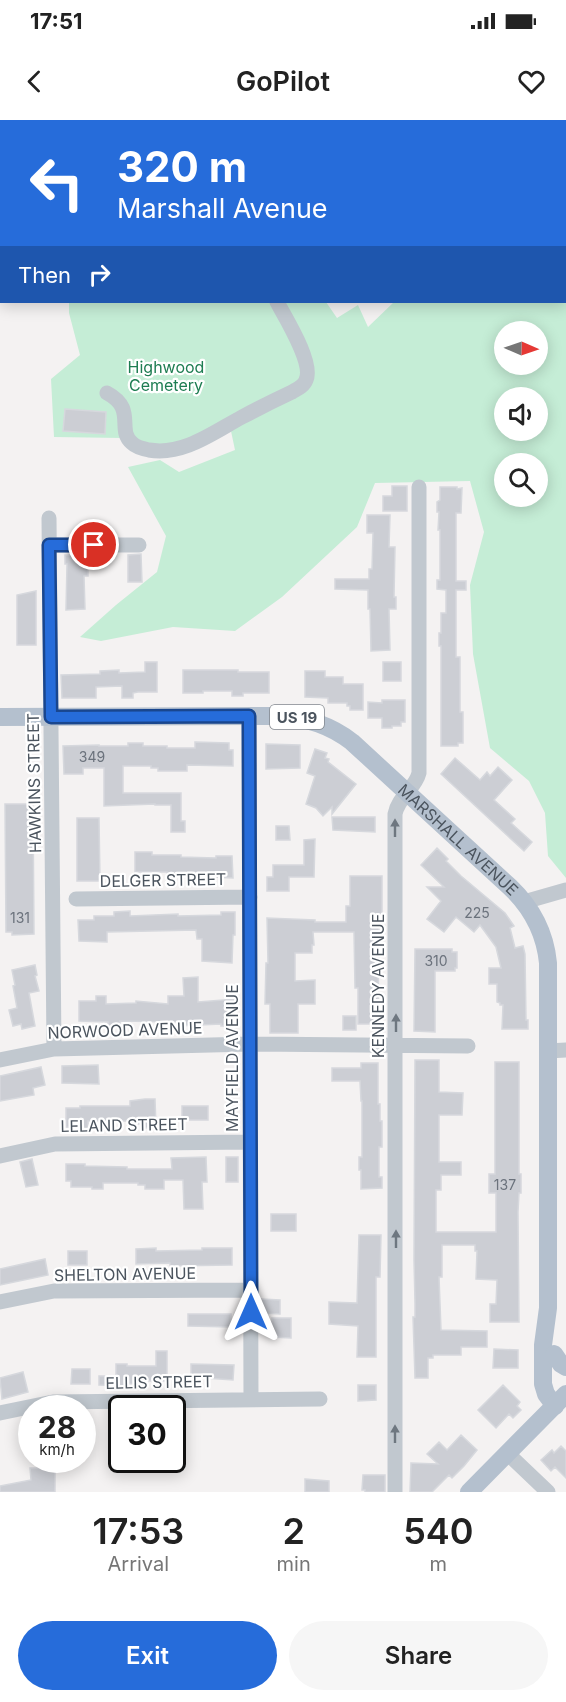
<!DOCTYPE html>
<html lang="en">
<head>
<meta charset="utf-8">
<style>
  :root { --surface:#fff; --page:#f6f6f6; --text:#222; --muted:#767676; --accent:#266cda }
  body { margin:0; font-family:Inter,sans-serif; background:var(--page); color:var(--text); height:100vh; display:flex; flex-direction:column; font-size:22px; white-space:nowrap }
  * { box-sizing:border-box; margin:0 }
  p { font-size:20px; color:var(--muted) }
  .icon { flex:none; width:33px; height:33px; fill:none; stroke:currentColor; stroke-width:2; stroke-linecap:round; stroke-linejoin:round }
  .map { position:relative; height:1372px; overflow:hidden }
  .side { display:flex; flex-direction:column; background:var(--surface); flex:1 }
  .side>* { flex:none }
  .guide { position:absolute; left:0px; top:0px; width:567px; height:183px; box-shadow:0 3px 15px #0003; background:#266cda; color:#fff; overflow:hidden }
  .needle { width:39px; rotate:92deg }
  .tools { position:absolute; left:494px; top:201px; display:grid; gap:12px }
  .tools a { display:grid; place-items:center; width:54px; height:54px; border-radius:50%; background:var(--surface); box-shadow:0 3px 15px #0003; font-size:30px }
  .speed { position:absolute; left:18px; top:1275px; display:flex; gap:12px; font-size:30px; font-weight:700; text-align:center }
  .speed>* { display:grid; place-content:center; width:78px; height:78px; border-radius:50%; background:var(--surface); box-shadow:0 3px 15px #0003; line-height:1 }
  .speed small { font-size:15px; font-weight:400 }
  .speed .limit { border:3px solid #111; border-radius:9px; background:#fff; color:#111 }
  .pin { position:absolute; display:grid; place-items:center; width:51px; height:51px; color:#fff; margin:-26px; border:3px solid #fff; border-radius:50%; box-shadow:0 2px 6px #0007 }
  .me { position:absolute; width:66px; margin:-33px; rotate:0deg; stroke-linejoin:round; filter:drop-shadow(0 0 4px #0008) }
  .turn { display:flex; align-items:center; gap:21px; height:126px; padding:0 18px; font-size:27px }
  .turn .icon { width:78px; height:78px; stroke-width:2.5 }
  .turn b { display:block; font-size:42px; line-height:51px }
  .then { display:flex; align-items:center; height:57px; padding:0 18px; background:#0003; gap:12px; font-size:22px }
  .eta { display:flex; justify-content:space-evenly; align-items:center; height:102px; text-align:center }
  .eta b { font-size:36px; font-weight:600; line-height:42px }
  .cta { display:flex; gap:12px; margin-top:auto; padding:12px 18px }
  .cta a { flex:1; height:69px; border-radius:36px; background:var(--accent); color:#fff; font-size:24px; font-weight:600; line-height:69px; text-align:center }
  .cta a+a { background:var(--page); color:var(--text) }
  .status { display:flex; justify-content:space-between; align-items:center; height:42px; padding:0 30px; background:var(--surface); direction:ltr }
  .status svg { height:16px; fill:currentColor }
  header { display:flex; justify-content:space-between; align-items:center; height:78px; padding:0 18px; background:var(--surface); font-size:27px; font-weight:600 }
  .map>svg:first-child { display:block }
  .green { fill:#c5edd6; fill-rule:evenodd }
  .building { fill:#ccced4; stroke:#d6d8dd; stroke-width:1.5 }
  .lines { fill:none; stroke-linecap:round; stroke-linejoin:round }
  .minor { stroke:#c1c8cf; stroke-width:15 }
  .major { stroke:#b4c0ce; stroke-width:18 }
  .oneway { fill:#6e7780 }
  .route-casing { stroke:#19468e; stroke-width:15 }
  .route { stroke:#266cda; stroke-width:10 }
  .labels { text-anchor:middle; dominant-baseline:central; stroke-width:4.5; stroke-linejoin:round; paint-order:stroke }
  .number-label { font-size:14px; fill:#6b727c }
  .shield { fill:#fff; stroke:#81878e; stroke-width:1.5 }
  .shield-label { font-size:15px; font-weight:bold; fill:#4b545e }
  .park-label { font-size:16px; fill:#1e7d52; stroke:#fff }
  .street-label { font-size:16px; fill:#4b545e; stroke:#fff }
</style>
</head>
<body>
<div class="status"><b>17:51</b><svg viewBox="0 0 49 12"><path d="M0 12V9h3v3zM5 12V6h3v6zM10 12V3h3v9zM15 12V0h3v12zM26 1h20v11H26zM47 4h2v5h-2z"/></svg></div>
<header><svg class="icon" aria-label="back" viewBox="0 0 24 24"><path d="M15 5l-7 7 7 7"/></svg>GoPilot<svg class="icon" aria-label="heart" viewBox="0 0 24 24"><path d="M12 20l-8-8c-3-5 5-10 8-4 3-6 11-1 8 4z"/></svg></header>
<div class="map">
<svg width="566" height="1372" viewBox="0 0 566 1372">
  <rect width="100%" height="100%" fill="#f4f2f2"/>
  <path class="green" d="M53,0H395L394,2H53Z
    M566,60V758L548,736L545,693L529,661L490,628L473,534L470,465L484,412L470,361L375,363L357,407L282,477L235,511L173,507L101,521L80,517L116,485L157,452L166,416L128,347L160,340L179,352L235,330L231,311L188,330L122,318L54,317L51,259L80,235L69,193V182H326L337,198L358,185L368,207L394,182H566ZM504,212H537V244H504ZM504,278H537V310H504ZM504,344H537V376H504Z"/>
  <path class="building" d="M65,289L106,292L105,314L63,311Z
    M392,366H407V391H383V376H392Z
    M440,367H457V369L462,368L461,393H456V461H466V470H456V537H460V592H463V623H458V626H441V526H439V513H441V493H446V470L437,469V460H440V410H438L439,392H437V382L440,380Z
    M367,395H390L389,427H395L394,477H396V489H389L390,530L371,531L370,489H368V470L335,469V459H369V449H372L373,413H367Z
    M141,434L142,462H128V435Z
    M65,435H84V446H88V456H84L85,489L66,490L67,444H65Z
    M36,471V525H17V475Z
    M145,542H157V572H138L133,573V578H122V566L96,567V578H62L61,555L100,554V551L119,550V553L145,552Z
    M383,542H401V561H383Z
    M183,550H238V552H269V573H243V576H232V571H203V573H183Z
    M305,551H325V557H343V564H363V590H350V586H347V583H328V578L305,577Z
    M382,580H405V602H401V606H392V608H382V598H368V582L382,583Z
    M195,622L229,623V630H233V646L187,645V651H158V648H151V646H123V673H181V701H185V712H171V685H155V684L104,686V648H83V654H64L63,626L99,625V626H128V623H143V626H167V628H195Z
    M266,624L300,625V648L266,649Z
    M315,629L327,633L325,638L329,639L328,642L356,664L332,694V687L323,696L316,688L306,684L315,656L307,653Z
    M455,638L480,660L487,652L490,656L498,647L512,660L494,680L515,699L511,703L532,722L524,731L441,654Z
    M5,684H33L34,814L12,815V812H6Z
    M332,697H375V712L333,710Z
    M77,698H99L100,761H77Z
    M276,706H289L290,720H276Z
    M315,719L314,757H289V771H267V757H273V745H304V720Z
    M437,728L448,739L446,741L461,756L505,793L514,806L510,808L515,828L523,826L525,834L526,900H528V909H502L503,885H500V883L497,882V864H489V848H501L496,827L480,805L474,812L456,797L444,812L427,799L441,781L427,767H444L421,745Z
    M135,732H152V735H181V737L216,738V736H232L233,758L167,755V752H135Z
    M350,756H382V798H379L378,904H358V868H355L354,812H313L314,825H312V833H295V861L315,860V884H298V913H270V884H265L266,843H268L267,798L315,800V802H346V786H350Z
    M130,791V796L178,794V796L221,795V792H235V815H233L232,843L202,841V819H197L196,810L107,812V822L79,821L78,800H94V796H114V792Z
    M415,829H452V832H457V848H455V851H435V912L414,911Z
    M35,845L37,855L35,856L39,871L29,873L35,906L22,909L21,904L13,906L9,890L17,888L13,866L15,865L12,850Z
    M198,857V882L235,879L236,906H221V904L178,906V902L120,901V906H108V902L79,901V881H96V876H106V884L136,883V881L168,884V876H184L183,858Z
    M343,896H356V910H343Z
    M415,940H439V972L463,973L462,995H439V1042H461V1055H441V1070H436V1112H496V1073H489V1054H495V942H519V1054H521V1073H519L518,1092L519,1202H490V1184H496L497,1160L476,1159L477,1131H475V1125H442V1157H439L441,1210L487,1211V1227H461V1235H433V1238H428V1258H415L413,1197H415V1183L414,1140Z
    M361,943H378V984H380V1001H382V1027H379V1057H382V1068L361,1069V1050H359V1037H362V981H361L360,961H332V948H361Z
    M98,945L99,964L62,963V946Z
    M41,947L45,965L33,968L34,975L0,981V956Z
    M145,979H155L156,1007L145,1008V1004H128V1001H88V1008L66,1007V988H80V986H130V981Z
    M182,986H208V1000H182Z
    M206,1037L207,1062H202L203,1089H184L183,1060H164V1069H145V1065H138V1063H103V1069H92V1067H71V1061H66V1044H85V1046L127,1047V1049H172L171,1038Z
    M226,1037H238V1062H226Z
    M32,1039L38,1065L26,1067L20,1042Z
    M271,1094H296V1111H271Z
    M359,1115H381L380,1157H376V1237H357L358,1206L329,1204V1182L357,1183Z
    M156,1128V1131L202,1130V1128H232V1145L170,1146V1143L136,1144V1129Z
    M68,1131H87V1145H68Z
    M45,1139L48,1155L0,1165V1149Z
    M261,1179L280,1180V1194L261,1193Z
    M188,1194H231V1207L188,1206Z
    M272,1198H291V1218L271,1217Z
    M494,1229L518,1230V1248H493Z
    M156,1231H167V1261H143V1264H127V1266L99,1265V1256H116V1244H127V1246H156Z
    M191,1244L234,1245L233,1260L191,1257Z
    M72,1249H90V1264H71Z
    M23,1252L28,1272L2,1279L0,1258Z
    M358,1265H376V1280L358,1281Z
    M503,1265L520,1282L517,1286L521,1290L513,1298L509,1294L496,1308L478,1290Z
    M461,1315L477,1330L464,1346L452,1358L449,1355L432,1372H410L411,1343L438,1344L427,1334L439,1322L447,1330Z
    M561,1326L566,1331V1358L555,1347L551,1351L541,1340L552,1330L554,1333Z
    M30,1348H55V1372H0V1366L31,1360Z
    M363,1355H385V1372H365V1370H362Z
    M305,1359L329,1361V1372H305Z"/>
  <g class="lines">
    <path class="minor" d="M107,273C137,289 116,310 132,323C136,327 144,329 149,330C183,336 214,312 242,297C259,288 275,280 292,272C297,269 304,266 306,260C314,243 285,197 277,182
      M49,398L54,929
      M49,425H139
      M249,596L251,1280
      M76,779L250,777
      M524,782L566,770
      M548,931L566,930
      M0,940L54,929L250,924L468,926
      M0,1036L55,1024L250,1022
      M0,1182L54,1171L251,1170
      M0,1293L53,1282L320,1279
      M507,1333L548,1372
      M395,1372V694C398,677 415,669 419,653V367"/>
    <g class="major">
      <path id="s1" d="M0,597L277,596C305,597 329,604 352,622L510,767C532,788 545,812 548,843V1188L543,1225V1264L546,1274L555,1286"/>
      <path d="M554,1234L561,1244L566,1247"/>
      <path d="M469,1372L566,1274"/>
    </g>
  </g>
  <defs><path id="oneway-solid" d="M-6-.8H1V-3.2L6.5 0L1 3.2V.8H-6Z" transform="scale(1.5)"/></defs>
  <g class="oneway">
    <use href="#oneway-solid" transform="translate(395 708) rotate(-90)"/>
    <use href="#oneway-solid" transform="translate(396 903) rotate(-90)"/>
    <use href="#oneway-solid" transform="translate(396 1119) rotate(-90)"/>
    <use href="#oneway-solid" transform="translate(395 1314) rotate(-90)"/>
  </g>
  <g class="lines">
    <g class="route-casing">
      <path id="route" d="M94,425H49L51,597L249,596L251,1192"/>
    </g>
    <use href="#route" class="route"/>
  </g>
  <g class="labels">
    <g class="number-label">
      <text x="92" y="636">349</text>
      <text x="477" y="792">225</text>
      <text x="20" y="797">131</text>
      <text x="436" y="840">310</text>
      <text x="505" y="1064">137</text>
    </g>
    <rect class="shield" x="270" y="585" width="54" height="24" rx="4.5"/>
    <g class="shield-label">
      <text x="297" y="597">US 19</text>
    </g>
    <g class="park-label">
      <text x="166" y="247">Highwood<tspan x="166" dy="18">Cemetery</tspan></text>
    </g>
    <g class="street-label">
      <text transform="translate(34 663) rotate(-91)">HAWKINS STREET</text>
      <text stroke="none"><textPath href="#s1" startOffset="502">MARSHALL AVENUE</textPath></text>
      <text transform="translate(163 760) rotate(-1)">DELGER STREET</text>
      <text transform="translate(378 866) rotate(-90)">KENNEDY AVENUE</text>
      <text transform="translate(125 910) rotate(-2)">NORWOOD AVENUE</text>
      <text transform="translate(232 938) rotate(-90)">MAYFIELD AVENUE</text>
      <text transform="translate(124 1005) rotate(-1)">LELAND STREET</text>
      <text transform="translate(125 1154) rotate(-1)">SHELTON AVENUE</text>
      <text transform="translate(159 1262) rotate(-1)">ELLIS STREET</text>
    </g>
  </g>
</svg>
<div class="tools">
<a><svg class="needle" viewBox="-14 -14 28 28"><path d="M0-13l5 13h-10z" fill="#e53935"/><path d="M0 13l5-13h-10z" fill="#767676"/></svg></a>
<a><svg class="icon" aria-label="sound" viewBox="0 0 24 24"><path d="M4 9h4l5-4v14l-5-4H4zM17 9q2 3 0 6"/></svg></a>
<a><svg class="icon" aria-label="search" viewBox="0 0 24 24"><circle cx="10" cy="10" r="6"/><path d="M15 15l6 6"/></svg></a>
</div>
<div class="speed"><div>28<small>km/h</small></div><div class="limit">30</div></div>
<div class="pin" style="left:94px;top:425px;background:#d93025"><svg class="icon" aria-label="arrive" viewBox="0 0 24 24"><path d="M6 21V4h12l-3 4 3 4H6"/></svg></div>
<svg class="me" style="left:251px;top:1192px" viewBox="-20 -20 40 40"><path d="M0-17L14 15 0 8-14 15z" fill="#266cda" stroke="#fff" stroke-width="4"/></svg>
<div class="guide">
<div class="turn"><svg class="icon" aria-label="left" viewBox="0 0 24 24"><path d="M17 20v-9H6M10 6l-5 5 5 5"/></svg><div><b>320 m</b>Marshall Avenue</div></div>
<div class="then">Then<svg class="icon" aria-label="right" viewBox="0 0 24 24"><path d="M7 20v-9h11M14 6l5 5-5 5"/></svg></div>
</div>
</div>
<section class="side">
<div class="eta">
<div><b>17:53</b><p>Arrival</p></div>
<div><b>2</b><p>min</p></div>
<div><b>540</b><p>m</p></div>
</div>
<div class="cta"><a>Exit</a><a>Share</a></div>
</section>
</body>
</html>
